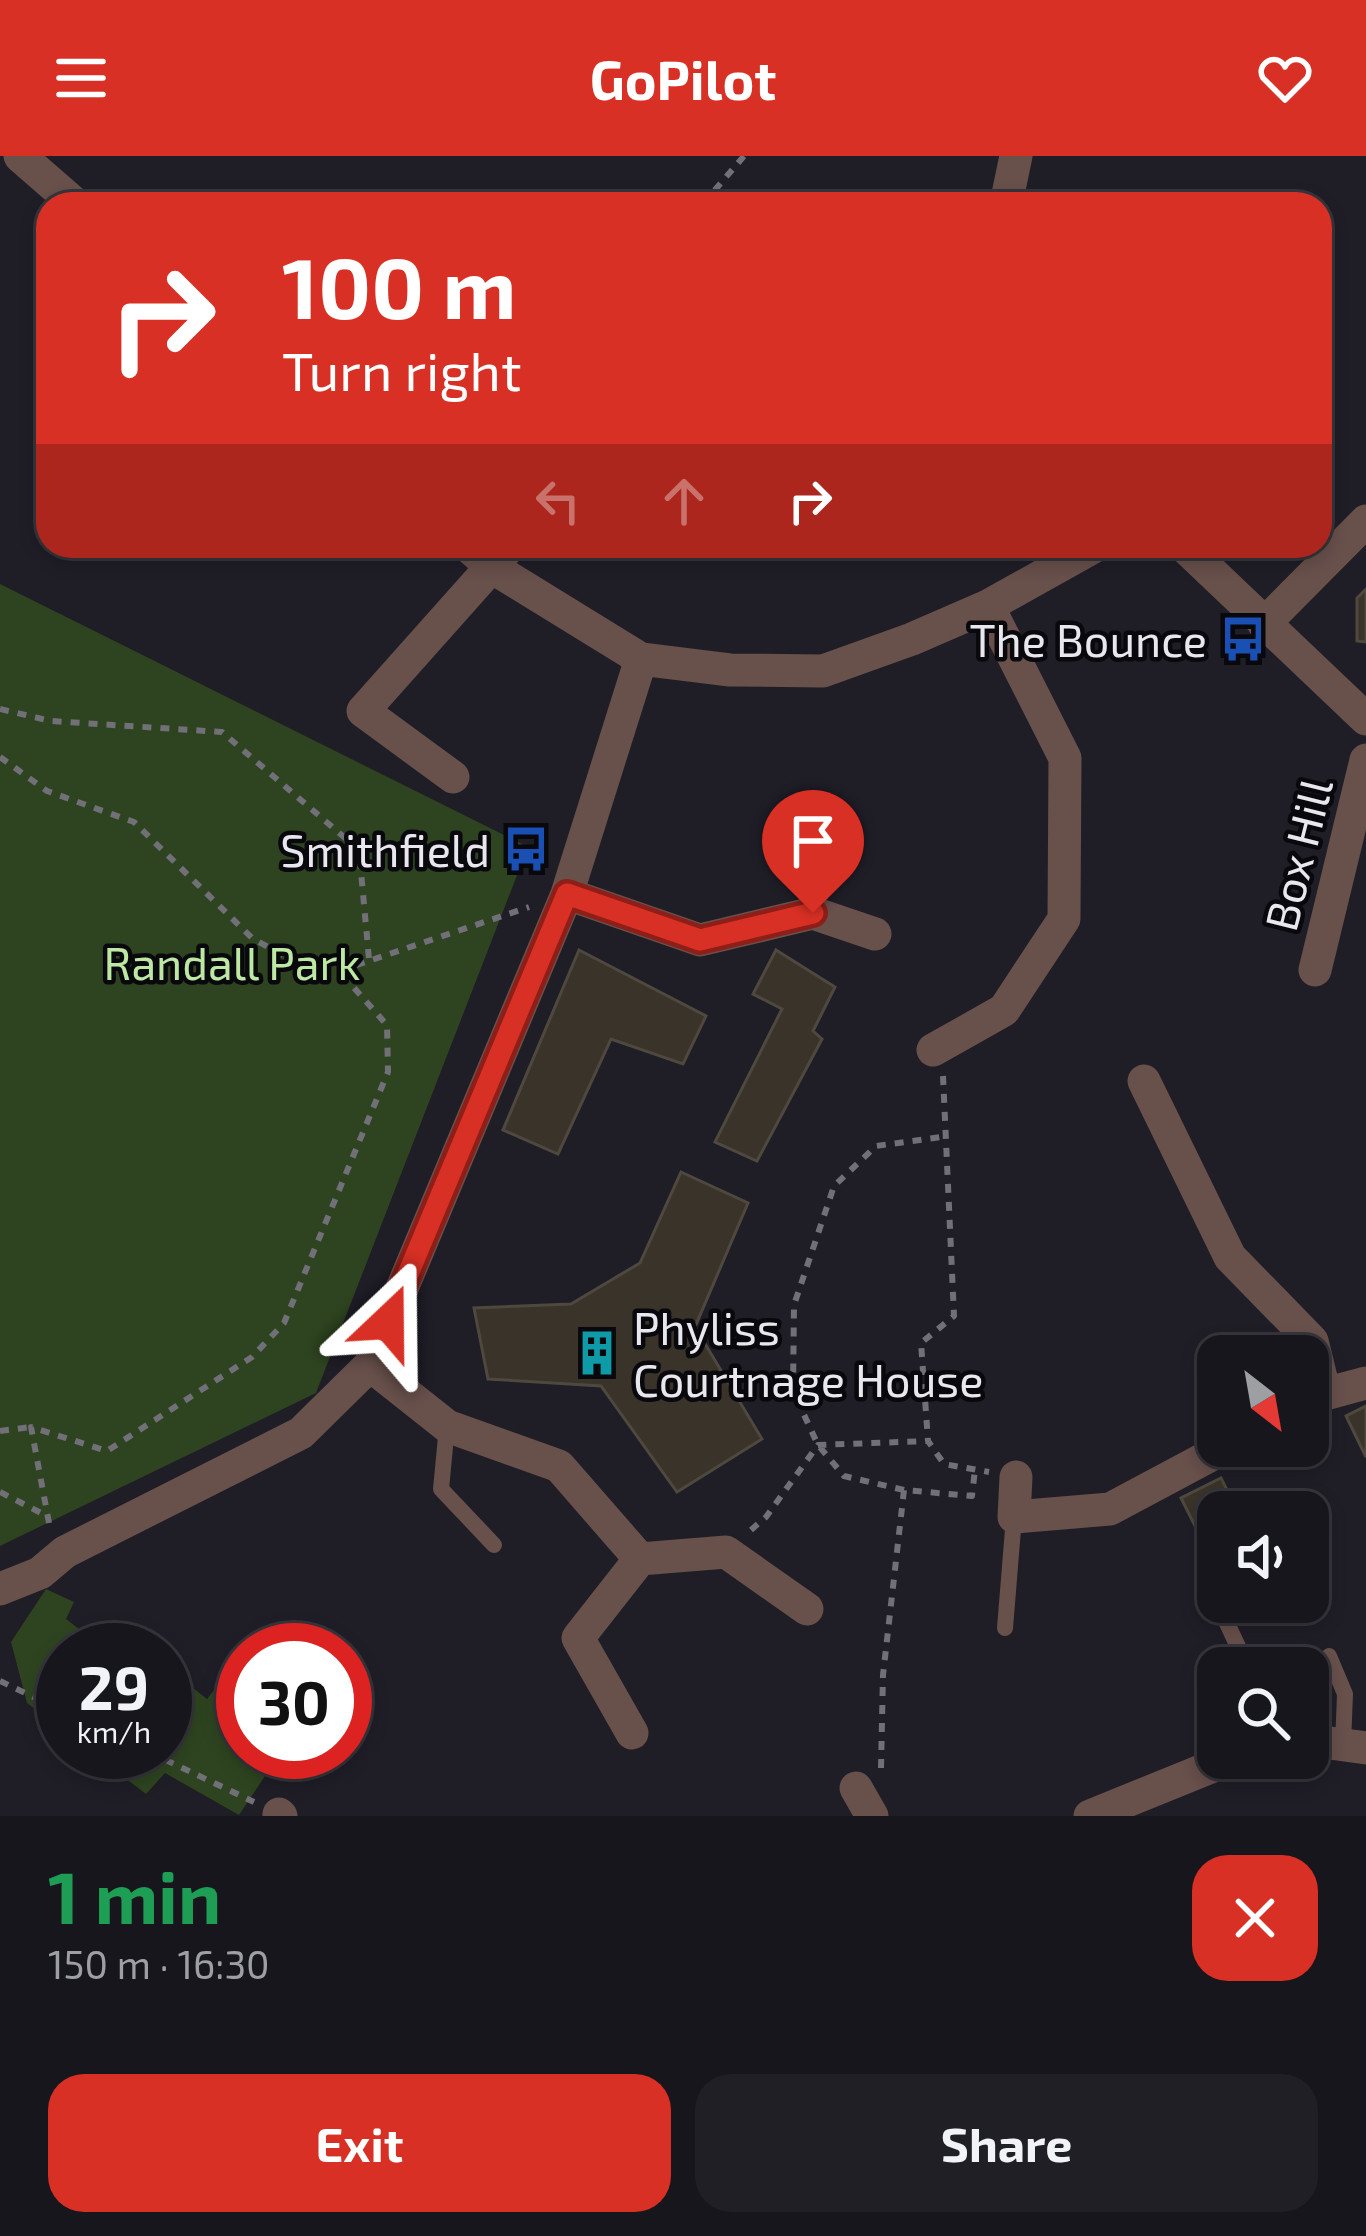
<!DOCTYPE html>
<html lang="en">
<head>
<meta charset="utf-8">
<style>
  :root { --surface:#17161c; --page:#201f25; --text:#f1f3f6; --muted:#9e9fa3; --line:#36353b; --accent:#d93025 }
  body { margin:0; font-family:"Exo 2",sans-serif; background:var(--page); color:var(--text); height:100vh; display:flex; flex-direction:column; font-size:45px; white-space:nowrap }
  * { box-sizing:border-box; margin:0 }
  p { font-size:39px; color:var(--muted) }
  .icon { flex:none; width:66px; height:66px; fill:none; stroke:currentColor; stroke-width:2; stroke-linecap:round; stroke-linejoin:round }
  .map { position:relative; height:1660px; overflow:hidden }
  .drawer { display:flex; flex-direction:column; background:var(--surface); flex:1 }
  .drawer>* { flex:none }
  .hud { position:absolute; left:36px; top:36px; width:1296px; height:366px; border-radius:36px; box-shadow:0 6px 18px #0003,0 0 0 3px var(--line); background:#d93025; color:#fff; overflow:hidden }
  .needle { width:78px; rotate:149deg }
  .buttons { position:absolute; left:1197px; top:1179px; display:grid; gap:24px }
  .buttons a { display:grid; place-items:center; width:132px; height:132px; border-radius:24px; background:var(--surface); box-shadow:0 6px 18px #0003,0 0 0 3px var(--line); font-size:60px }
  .speed { position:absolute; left:36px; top:1467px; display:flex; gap:24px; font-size:60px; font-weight:700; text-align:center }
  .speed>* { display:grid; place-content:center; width:156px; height:156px; border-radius:50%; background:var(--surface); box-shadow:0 6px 18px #0003,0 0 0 3px var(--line); line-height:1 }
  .speed small { font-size:30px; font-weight:400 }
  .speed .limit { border:18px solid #d22; background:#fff; color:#111 }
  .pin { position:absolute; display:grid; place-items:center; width:102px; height:102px; color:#fff; margin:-123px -51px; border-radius:50% 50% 50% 0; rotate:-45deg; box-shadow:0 0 12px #0007 }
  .pin .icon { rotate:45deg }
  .me { position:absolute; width:132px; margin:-66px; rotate:23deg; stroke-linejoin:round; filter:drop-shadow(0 0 9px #0008) }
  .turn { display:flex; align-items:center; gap:42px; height:252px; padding:0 48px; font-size:54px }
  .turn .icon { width:156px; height:156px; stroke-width:2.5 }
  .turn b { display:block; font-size:84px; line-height:102px }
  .lanes { display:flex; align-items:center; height:114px; padding:0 48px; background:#0003; justify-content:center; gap:60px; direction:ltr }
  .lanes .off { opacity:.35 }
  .round { display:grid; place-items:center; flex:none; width:126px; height:126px; border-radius:36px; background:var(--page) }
  .head { display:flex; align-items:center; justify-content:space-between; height:204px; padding:0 48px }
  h1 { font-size:72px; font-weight:700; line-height:90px; color:#1e9e55 }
  .primary-button { display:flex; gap:24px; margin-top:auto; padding:24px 48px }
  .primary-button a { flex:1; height:138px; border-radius:36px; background:var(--accent); color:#fff; font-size:48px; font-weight:700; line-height:138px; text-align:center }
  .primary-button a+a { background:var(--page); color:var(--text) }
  header { display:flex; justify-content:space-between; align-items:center; height:156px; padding:0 48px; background:var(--accent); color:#fff; font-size:54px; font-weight:700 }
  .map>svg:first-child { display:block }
  .green { fill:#2e4420 }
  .building { fill:#39332a; stroke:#4e483e; stroke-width:3 }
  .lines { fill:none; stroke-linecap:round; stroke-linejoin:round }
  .path { stroke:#716f77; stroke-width:6; stroke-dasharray:9 9; stroke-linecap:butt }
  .lane { stroke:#68504b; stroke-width:16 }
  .street { stroke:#68504b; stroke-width:33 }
  .route-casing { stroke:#8d1f18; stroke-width:30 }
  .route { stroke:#d93025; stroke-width:21 }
  .labels { text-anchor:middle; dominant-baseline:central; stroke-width:9; stroke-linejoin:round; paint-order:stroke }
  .poi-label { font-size:45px; fill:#e8e7ed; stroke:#09080c; text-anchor:end }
  .street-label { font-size:45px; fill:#e8e7ed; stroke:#09080c }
  .park-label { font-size:45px; fill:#bce8a3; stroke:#09080c }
</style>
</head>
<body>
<header><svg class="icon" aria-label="menu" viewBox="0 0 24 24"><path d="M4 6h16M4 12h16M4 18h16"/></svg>GoPilot<svg class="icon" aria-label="heart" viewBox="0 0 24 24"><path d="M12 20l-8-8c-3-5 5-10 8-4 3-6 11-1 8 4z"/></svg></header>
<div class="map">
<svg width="1366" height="1660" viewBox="0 0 1366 1660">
  <rect width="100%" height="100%" fill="#1f1d26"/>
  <path class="green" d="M0,428L528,691L316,1237L0,1390Z
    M46,1433L74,1446L66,1463L106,1494H63V1575L27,1547L11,1486Z
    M165,1510L207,1543L222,1524L243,1549V1596H281L239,1659L165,1617L146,1638L91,1596H165Z"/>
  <path class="building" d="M1366,433V486L1357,485V442Z
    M579,794L706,860L683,908L611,883L558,998L503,974Z
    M776,794L835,831L813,875L822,883L757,1005L715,986L782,853L753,838Z
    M681,1016L748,1047L695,1171L762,1283L677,1336L601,1230L488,1223L474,1152L571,1148L640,1107Z
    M1366,1250V1301L1346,1260Z
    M1221,1322L1238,1356H1218V1416L1181,1342Z"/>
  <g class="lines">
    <path class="path" d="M703,48L744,0
      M0,553L51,565L222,576L359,694L369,803
      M0,601L47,635L134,666L252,782L321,821L529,751
      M943,920L954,1160L921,1187L928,1285L944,1308L989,1316
      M0,1275L31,1271
      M904,1334L844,1320L818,1289L793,1235L794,1149L834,1030L876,990L948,980
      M0,1336L45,1359
      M49,1367L31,1271L107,1295L252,1201L284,1167L388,916L387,869L339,815
      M751,1374L766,1361L818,1289L928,1285
      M0,1525L63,1555
      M149,1596L254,1646
      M881,1612L883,1519L904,1334L972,1340L975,1313"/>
    <path class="lane" d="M447,1270L441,1333L494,1389
      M1218,1448L1248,1512
      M1005,1472L1014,1361
      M1329,1500L1345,1538L1343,1588"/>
    <path class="street" d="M20,0L75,48
      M1006,48L1016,0
      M468,390L493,412L641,503L730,514L823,515L912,483L988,450L1095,390
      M1184,390L1366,563
      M1264,468L1366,365
      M453,621L363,555L510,390
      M567,738L700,784L813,757L875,778
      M1315,814L1366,604
      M933,894L1004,854L1064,763L1065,602L988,450
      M1144,925L1230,1101L1312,1185L1325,1238L1366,1227
      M370,1209L447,1270L559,1310L640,1403
      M1016,1321L1014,1361L1110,1353L1228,1290
      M0,1433L40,1417L65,1396L301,1277L370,1209L567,738L641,503
      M632,1577L578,1482L640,1403L726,1396L807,1453
      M1308,1584L1366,1592
      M856,1632L872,1660
      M279,1658L281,1660
      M1090,1660L1233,1602"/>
  </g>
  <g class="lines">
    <g class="route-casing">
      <path id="route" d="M388,1166L567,738L700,784L813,757"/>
    </g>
    <use href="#route" class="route"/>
  </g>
  <defs>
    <g id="bus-bare" transform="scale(3.6)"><path d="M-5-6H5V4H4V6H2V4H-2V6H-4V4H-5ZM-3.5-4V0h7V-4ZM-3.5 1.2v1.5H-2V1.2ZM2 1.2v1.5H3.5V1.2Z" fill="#1a4fb4" stroke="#09080c" stroke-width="2.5" paint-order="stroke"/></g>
    <g id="building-bare" transform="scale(3.6)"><path d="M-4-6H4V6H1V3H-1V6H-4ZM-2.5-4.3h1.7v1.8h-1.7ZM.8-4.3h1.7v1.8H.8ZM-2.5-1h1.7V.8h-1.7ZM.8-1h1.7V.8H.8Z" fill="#0f9aa8" stroke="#09080c" stroke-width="2.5" paint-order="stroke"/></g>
  </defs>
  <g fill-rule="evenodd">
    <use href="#bus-bare" x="1243" y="483"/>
    <use href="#bus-bare" x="526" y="693"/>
    <use href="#building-bare" x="597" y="1197"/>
  </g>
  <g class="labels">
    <g class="poi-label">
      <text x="1207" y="483">The Bounce</text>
      <text x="490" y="693">Smithfield</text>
      <text x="633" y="1171" text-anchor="start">Phyliss<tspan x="633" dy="52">Courtnage House</tspan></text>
    </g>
    <g class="street-label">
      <text transform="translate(1297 698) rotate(-76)">Box Hill</text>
    </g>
    <g class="park-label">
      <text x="232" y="806">Randall Park</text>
    </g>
  </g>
</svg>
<div class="buttons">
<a><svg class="needle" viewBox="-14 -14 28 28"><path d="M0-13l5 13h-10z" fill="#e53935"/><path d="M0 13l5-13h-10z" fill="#9e9fa3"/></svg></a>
<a><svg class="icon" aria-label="sound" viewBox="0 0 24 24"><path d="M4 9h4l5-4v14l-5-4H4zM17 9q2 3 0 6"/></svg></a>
<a><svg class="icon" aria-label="search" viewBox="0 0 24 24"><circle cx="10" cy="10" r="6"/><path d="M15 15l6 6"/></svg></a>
</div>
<div class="speed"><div>29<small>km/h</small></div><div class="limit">30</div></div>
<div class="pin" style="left:813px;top:757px;background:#d93025"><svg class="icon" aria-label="arrive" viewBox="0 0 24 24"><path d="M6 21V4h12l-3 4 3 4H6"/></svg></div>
<svg class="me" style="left:388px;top:1166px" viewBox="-20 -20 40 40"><path d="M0-17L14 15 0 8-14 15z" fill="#d93025" stroke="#fff" stroke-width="4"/></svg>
<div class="hud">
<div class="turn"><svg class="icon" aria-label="right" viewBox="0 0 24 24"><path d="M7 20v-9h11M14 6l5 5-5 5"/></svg><div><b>100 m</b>Turn right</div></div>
<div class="lanes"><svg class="icon off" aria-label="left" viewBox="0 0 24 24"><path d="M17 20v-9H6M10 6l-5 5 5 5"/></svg><svg class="icon off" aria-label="ahead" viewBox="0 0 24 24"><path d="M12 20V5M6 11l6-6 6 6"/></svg><svg class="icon" aria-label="right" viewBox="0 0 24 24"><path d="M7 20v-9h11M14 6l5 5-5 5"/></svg></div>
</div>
</div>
<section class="drawer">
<div class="head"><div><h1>1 min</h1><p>150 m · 16:30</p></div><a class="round" style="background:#d93025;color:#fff"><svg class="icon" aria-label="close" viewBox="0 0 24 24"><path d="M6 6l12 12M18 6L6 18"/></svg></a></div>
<div class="primary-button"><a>Exit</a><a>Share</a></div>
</section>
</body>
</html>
